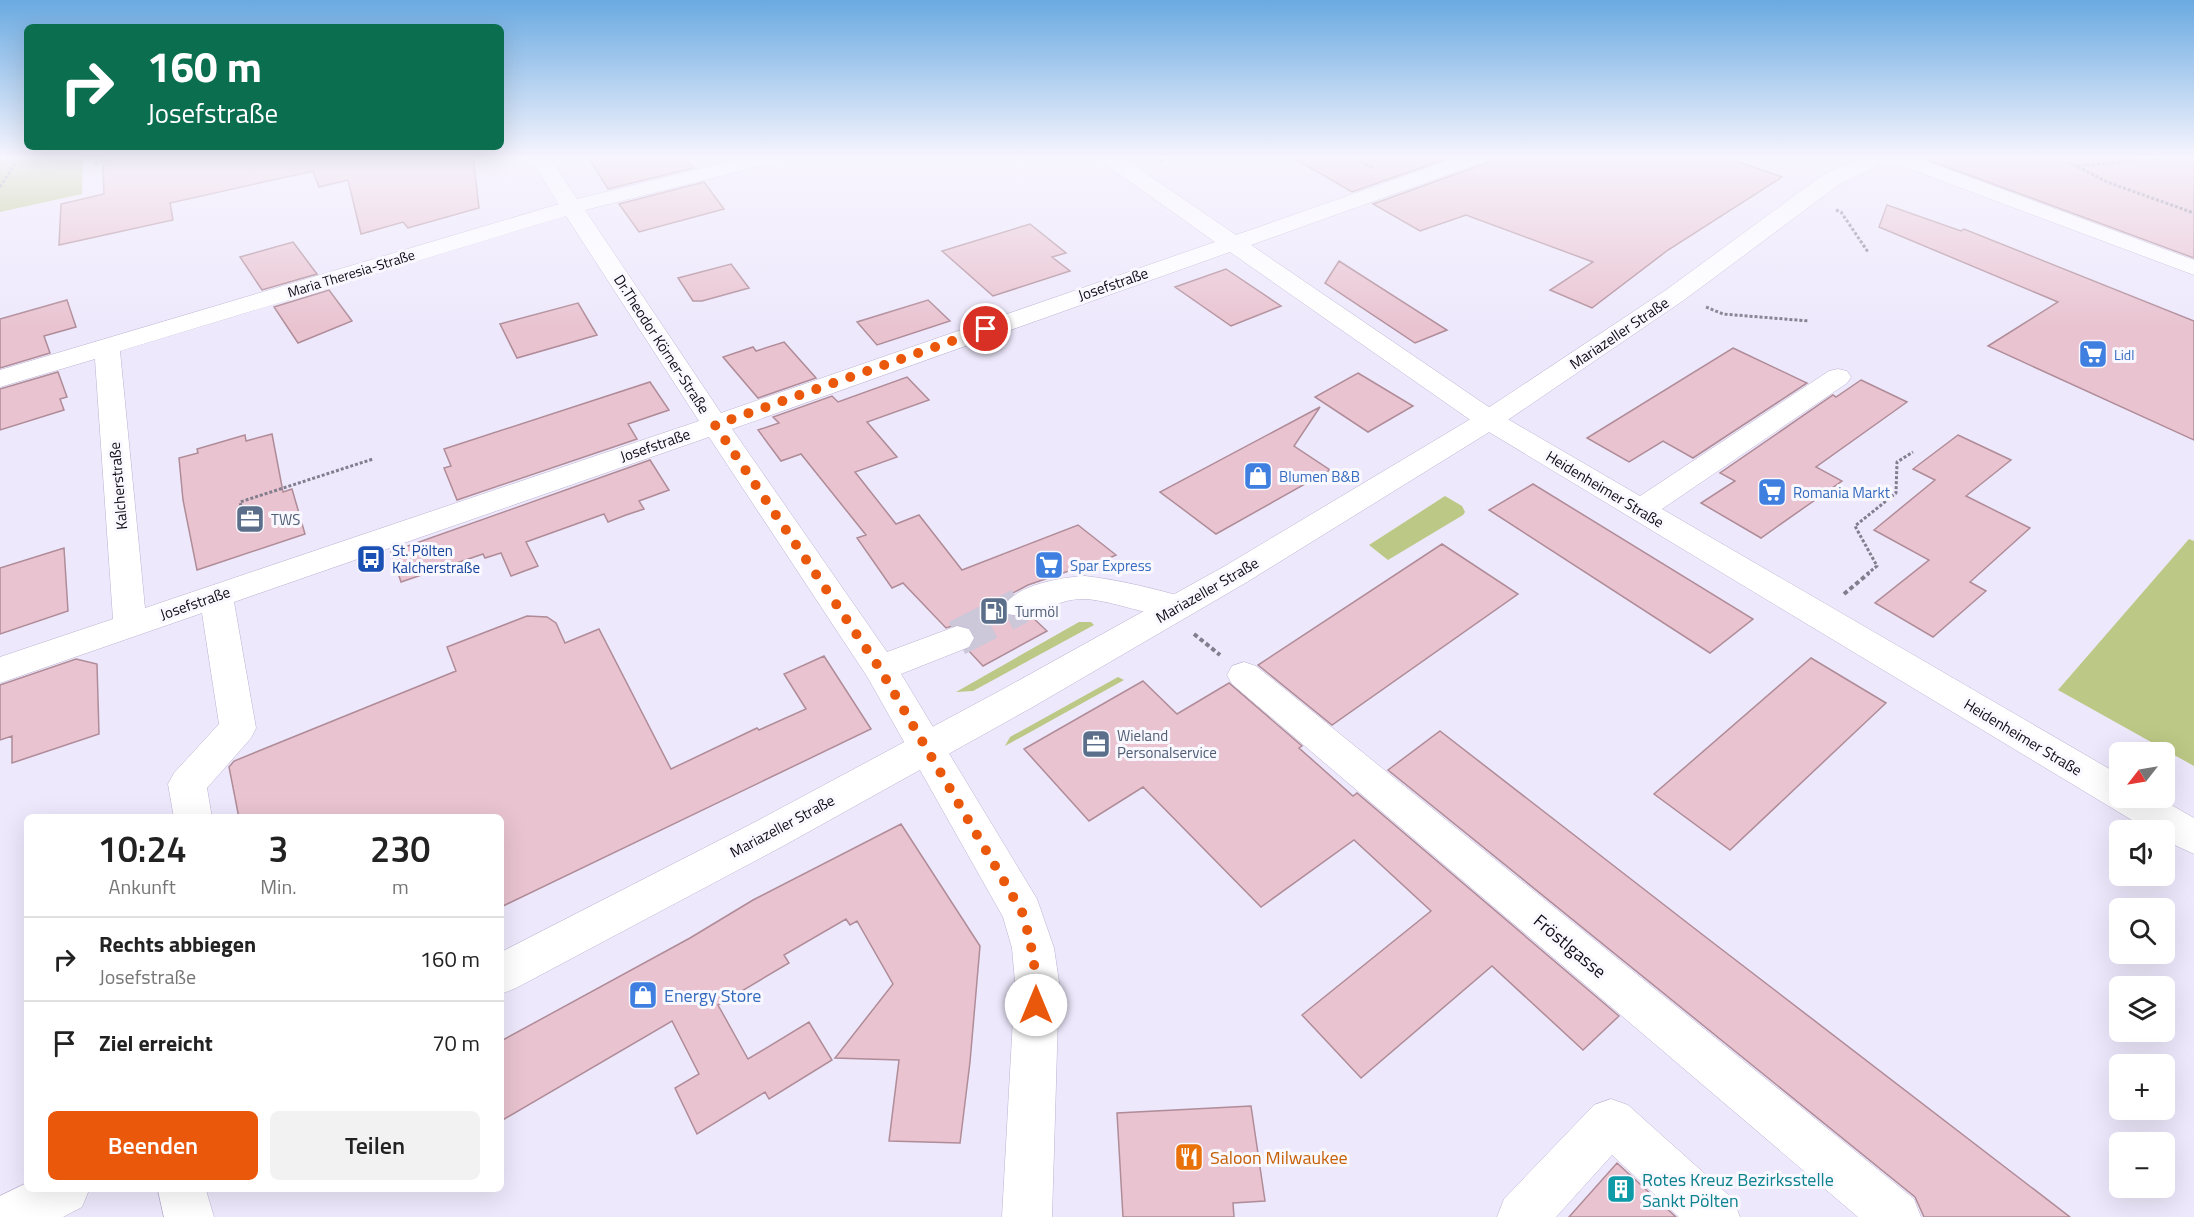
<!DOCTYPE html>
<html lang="de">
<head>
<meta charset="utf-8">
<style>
  :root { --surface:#fff; --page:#f2f2f2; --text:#222; --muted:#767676; --line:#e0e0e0; --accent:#ea580c }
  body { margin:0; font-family:"Titillium Web",sans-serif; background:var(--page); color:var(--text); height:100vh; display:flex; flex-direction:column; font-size:22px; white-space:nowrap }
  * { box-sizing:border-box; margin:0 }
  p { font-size:20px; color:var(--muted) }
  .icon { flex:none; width:33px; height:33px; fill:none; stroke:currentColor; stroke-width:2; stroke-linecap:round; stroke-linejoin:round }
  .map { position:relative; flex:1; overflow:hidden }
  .sheet { position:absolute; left:24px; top:814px; width:480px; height:378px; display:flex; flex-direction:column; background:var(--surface); border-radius:9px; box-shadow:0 6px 24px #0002 }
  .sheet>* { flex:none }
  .guide { position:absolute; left:24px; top:24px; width:480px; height:126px; border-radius:9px; box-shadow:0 6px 24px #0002; background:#0b6e4f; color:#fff; overflow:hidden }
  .needle { width:39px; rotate:239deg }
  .controls { position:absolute; left:2109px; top:742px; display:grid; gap:12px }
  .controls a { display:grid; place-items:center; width:66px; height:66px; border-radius:9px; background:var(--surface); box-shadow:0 6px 24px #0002; font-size:30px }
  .pin { position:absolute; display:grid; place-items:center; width:51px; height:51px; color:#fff; margin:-26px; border:3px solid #fff; border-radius:50%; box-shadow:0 2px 6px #0007 }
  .me { position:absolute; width:66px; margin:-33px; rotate:0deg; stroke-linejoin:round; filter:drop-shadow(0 0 4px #0008) }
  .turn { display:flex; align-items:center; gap:21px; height:126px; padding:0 24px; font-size:27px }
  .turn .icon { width:78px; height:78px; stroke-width:2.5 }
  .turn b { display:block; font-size:42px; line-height:51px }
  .eta { display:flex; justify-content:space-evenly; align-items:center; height:102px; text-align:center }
  .eta b { font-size:36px; font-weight:600; line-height:42px }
  .action { display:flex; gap:12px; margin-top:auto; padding:12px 24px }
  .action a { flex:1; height:69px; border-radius:9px; background:var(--accent); color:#fff; font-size:24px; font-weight:600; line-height:69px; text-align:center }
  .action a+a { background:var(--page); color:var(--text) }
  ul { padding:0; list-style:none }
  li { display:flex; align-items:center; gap:18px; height:84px; padding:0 24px; border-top:2px solid var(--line) }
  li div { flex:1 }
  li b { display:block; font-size:22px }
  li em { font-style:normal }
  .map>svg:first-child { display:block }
  .green { fill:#bcc885 }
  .building { fill:#e9c3d0; stroke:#af8c98; stroke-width:1.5 }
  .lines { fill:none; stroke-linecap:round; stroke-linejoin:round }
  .minor-tunnel { stroke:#cdc7da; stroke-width:36; stroke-dasharray:36 18; stroke-linecap:butt }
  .minor-casing { stroke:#bcb2d2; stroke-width:1 }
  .major-casing { stroke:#bcb2d2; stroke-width:1 }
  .path-far1 { stroke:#837e8e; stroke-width:3; stroke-dasharray:3 2; stroke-linecap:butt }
  .path { stroke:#837e8e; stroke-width:4; stroke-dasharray:4.5 3; stroke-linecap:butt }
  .minor { fill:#fff; fill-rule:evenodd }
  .major { fill:#fff; fill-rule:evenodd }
  .route { stroke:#ea580c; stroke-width:10; stroke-dasharray:0 18 }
  .labels { text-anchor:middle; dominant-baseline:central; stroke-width:6; stroke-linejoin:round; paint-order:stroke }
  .far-street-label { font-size:14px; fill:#100c17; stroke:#faf8ff }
  .far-shop-label { font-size:14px; fill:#366cbe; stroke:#faf8ff; text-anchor:start }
  .street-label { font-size:15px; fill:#100c17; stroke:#faf8ff }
  .shop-label { font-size:15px; fill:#366cbe; stroke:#faf8ff; text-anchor:start }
  .service-label { font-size:15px; fill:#4e5e75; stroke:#faf8ff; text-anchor:start }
  .transit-label { font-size:15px; fill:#164399; stroke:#faf8ff; text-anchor:start }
  .near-street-label { font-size:18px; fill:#100c17; stroke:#faf8ff }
  .near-shop-label { font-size:18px; fill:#366cbe; stroke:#faf8ff; text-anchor:start }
  .near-food-label { font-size:18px; fill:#c56008; stroke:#faf8ff; text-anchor:start }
  .near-culture-label { font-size:18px; fill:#0d838f; stroke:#faf8ff; text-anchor:start }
</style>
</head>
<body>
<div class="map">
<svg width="2194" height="1217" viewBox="0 0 2194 1217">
  <rect width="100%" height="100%" fill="#eee8fc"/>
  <path class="green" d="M0,157H83L82,194L0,212Z
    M1445,496L1462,506L1465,512L1463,515L1388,560L1369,545Z
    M2189,539L2194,541V766L2058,690Z
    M1079,622H1091L1094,625L973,691L956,692Z
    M1118,677L1124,680L1005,746L1010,737Z"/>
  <path class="building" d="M110,157H473L479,208L408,228L403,222L361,234L348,180L319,187L313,171L170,203L173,220L59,245L61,204L104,194L103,165L110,163Z
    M588,157H685L693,168L608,189Z
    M1292,157H1452L1352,192Z
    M1491,157H1724L1782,177L1668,250L1592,308L1550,290L1593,262L1466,215L1420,231L1373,204L1487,163Z
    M1929,157H2194V258L1928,160Z
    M704,182L724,209L639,232L619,204Z
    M1887,205L1961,231L1964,229L2194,321V440L1988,346L2058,302L1879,227Z
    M1030,224L1066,253L1052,257L1070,271L993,296L942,251Z
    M293,242L317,274L262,290L240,257Z
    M1339,261L1447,330L1415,343L1325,283Z
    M731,264L749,288L702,301H693L678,278Z
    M1226,269L1281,306L1231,326L1175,287Z
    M329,290L352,321L298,343L274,307Z
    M67,300L76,327L44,336L50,353L0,368V319Z
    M928,300L950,321L877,345L857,322Z
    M578,303L597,335L517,358L500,324Z
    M784,342L816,378L758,398L723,357L753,347L756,351Z
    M1733,348L1807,383L1693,458L1663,441L1629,462L1587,438Z
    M58,372L67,397L60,399L64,410L0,430V389Z
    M1358,373L1413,406L1368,432L1315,397Z
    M907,377L929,400L867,422L897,457L855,472L896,524L919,515L962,570L1078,525L1116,555L1083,570L1080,567L1028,585L1009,595L1002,605L1006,615L1017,618L1031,616L1047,631L983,666L968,650L976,639L971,628L958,624L946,628L903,583L892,588L857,538L866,535L801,454L781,461L758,430L779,423L773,417L832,396L838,402Z
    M1861,380L1907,402L1816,467L1842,481L1761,538L1701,503L1735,481L1720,473L1833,395L1836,397Z
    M650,382L669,410L628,424L637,439L457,500L444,468L451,466L444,449Z
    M1320,407L1294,446L1330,470L1216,534L1160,492Z
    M272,434L283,492L292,489L305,534L197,570L183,500L179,458L198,453L197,449L245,435L246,441Z
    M1958,435L2011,460L1966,496L2030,528L1970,582L1986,591L1933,637L1875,603L1929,560L1874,530L1935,480L1913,469Z
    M650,460L669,490L639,501L644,509L626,515L608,522L604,514L526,542L538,566L511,576L501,553L485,558L483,554L401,582L391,552Z
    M1533,484L1753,619L1710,653L1489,510Z
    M1442,544L1518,594L1332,725L1258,665Z
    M64,548L68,611L0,634V568Z
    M527,616L547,617L556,623L565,643L599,629L671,769L757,728L759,730L806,709L784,674L824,656L871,729L501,907V818H239L229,767L234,761L456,671L447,647Z
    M1811,658L1886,703L1730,850L1654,794Z
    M76,659L97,664L99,734L12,763V736L0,740V685Z
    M1143,681L1177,714L1229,683L1302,746L1299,748L1353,796L1357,793L1619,1016L1583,1050L1492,966L1361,1078L1302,1015L1431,911L1354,840L1261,907L1143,787L1089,821L1024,749Z
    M1440,731L1703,935L2070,1217H1924L1915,1197L1388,770Z
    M901,824L980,946L970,1062L960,1143L889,1141L899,1060L835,1058L893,984L857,921L850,925L846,919L784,955L789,963L718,1005L748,1059L809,1022L832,1060L769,1099L765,1092L697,1134L675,1088L699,1074L672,1021L501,1121V1041L690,938L753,900Z
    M1251,1106L1265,1201L1233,1203L1234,1217H1123L1117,1113Z
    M1617,1163L1676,1217H1569Z"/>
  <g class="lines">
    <path class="minor-tunnel" d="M957,638L1020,606"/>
    <g class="minor-casing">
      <path id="minor" d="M529,157H549L577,199L748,157H783L780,161L585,210L721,413L1215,242L1101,161L1098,157H1122L1236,235L1459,157H1489L1486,161L1251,245L1499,414L1640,496L1829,371L1838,369L1847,371L1851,377L1847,383L1662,509L2120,775V798H2159L2194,818V854L2164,840V831H2150L1479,426L1230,252L732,429L887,652L957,626L969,629L974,638L969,647L901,674L1037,899L1054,948L1059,982L1052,1217H1002L1015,982L1012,948L1003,917L868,678L709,437L234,602L256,728L251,738L207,788L212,818H174L168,784L174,773L219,724L202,613L0,683V657L113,619L95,359L0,387V370L559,204ZM566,216L699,421L145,608L120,351Z
        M1886,157H1915L2194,260V275L1889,161Z
        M1085,576C1120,580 1156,589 1190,599L1194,607L1190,615C1163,623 1116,600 1084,599C1055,598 1033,621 1008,614L1004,606C1016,585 1062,577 1085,576Z
        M1244,662L1256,666L1914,1199L1921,1217H1858L1232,684L1227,675L1232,666Z
        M1611,1099L1628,1105L1733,1199L1740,1217H1679L1612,1155L1556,1217H1497L1504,1199L1594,1105Z
        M158,1190H206L214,1217H164Z"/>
    </g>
    <g class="major-casing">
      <path id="major" d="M1864,157H1891L1888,161L1840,184L1684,300L1499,426L1247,582L1031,708L785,845L516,988L501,994V952L757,821L1005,688L1225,566L1479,414L1666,290L1824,174Z
        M27,1183V1190H89L82,1207L63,1217H0V1196Z"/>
    </g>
    <path class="path-far1" d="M96,157V163L110,160
      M1352,157L1373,168
      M0,158L7,157
      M1160,161L1173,157
      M2069,162L2107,182L2194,213
      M2077,166L2178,157
      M0,187L14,165V157
      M1836,210L1841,212L1868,252
      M1706,307L1723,314L1809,321
      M241,506L240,502L373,459
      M1867,574L1877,566L1855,526L1896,493L1897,462L1913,452"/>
    <path class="path" d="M1844,594L1869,573
      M1194,634L1220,655"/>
    <use href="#minor" class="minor"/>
    <use href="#major" class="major"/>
  </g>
  <linearGradient id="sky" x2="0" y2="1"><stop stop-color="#6aaae1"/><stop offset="0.48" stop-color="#f7f5fe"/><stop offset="1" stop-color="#f7f5fe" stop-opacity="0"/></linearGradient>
  <rect width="2194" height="327" fill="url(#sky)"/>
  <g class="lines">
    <path class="route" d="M986,329L715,425L880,669L1022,912C1032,944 1037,972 1036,1005"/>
  </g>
  <defs>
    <g id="supermarket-square" transform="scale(1.5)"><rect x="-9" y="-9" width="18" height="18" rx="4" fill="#3f7fe0" stroke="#faf8ff"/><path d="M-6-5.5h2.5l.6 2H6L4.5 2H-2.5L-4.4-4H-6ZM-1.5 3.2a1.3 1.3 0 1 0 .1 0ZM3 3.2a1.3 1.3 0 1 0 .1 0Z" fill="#fff"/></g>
    <g id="shop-square" transform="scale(1.5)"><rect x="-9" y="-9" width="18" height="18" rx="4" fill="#3f7fe0" stroke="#faf8ff"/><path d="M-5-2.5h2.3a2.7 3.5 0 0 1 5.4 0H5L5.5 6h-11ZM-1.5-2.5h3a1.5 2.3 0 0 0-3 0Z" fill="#fff"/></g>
    <g id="office-square" transform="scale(1.5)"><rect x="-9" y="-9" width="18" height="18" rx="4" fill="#5c6f8a" stroke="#faf8ff"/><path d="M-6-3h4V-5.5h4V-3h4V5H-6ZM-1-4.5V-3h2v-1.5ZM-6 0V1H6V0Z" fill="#fff"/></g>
    <g id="bus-square" transform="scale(1.5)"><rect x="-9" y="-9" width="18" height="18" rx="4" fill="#1a4fb4" stroke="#faf8ff"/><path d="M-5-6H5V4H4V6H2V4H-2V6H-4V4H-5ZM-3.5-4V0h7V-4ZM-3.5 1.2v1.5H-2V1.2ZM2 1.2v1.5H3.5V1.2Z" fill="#fff"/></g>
    <g id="fuel-square" transform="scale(1.5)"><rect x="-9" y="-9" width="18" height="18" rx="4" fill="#5c6f8a" stroke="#faf8ff"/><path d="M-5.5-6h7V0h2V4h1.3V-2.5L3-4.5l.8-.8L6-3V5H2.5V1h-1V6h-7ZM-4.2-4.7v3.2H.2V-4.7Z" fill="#fff"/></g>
    <g id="restaurant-square" transform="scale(1.5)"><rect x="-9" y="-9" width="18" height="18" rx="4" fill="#e8710a" stroke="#faf8ff"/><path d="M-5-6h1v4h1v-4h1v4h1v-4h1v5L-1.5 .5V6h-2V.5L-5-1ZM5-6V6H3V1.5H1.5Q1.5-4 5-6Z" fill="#fff"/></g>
    <g id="building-square" transform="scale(1.5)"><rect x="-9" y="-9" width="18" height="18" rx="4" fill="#0f9aa8" stroke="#faf8ff"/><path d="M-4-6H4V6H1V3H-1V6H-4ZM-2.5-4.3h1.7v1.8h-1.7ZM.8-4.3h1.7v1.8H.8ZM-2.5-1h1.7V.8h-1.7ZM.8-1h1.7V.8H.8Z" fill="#fff"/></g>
  </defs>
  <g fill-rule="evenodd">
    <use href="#supermarket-square" x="2093" y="354"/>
    <use href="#shop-square" x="1258" y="476"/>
    <use href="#supermarket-square" x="1772" y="492"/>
    <use href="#office-square" x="250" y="519"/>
    <use href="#bus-square" x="371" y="559"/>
    <use href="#supermarket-square" x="1049" y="565"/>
    <use href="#fuel-square" x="994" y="611"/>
    <use href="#office-square" x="1096" y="744"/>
    <use href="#shop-square" x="643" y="995"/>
    <use href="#restaurant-square" x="1189" y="1157"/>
    <use href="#building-square" x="1621" y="1189"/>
  </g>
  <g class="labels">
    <g class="far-street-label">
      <text transform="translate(351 273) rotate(-17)">Maria Theresia-Straße</text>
    </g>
    <g class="far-shop-label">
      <text x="2114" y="354">Lidl</text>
    </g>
    <g class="street-label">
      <text transform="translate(1113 284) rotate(-19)">Josefstraße</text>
      <text transform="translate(1619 333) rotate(-34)">Mariazeller Straße</text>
      <text transform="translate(662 344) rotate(57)">Dr.Theodor Körner-Straße</text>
      <text transform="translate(655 445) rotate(-19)">Josefstraße</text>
      <text transform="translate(118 486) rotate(-95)">Kalcherstraße</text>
      <text transform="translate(1605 489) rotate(31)">Heidenheimer Straße</text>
      <text transform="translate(1207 590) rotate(-30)">Mariazeller Straße</text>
      <text transform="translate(195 603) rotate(-19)">Josefstraße</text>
      <text transform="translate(2023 737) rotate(31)">Heidenheimer Straße</text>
      <text transform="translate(782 826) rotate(-28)">Mariazeller Straße</text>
    </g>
    <g class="shop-label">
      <text x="1279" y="476">Blumen B&amp;B</text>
      <text x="1793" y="492">Romania Markt</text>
      <text x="1070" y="565">Spar Express</text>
    </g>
    <g class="service-label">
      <text x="271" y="519">TWS</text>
      <text x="1015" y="611">Turmöl</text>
      <text x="1117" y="735">Wieland<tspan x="1117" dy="17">Personalservice</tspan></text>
    </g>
    <g class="transit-label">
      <text x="392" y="550">St. Pölten<tspan x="392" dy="17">Kalcherstraße</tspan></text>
    </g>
    <g class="near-street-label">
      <text transform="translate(1570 946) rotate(40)">Fröstlgasse</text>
    </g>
    <g class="near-shop-label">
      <text x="664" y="995">Energy Store</text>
    </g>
    <g class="near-food-label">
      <text x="1210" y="1157">Saloon Milwaukee</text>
    </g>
    <g class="near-culture-label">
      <text x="1642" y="1179">Rotes Kreuz Bezirksstelle<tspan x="1642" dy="21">Sankt Pölten</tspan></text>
    </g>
  </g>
</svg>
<div class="controls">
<a><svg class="needle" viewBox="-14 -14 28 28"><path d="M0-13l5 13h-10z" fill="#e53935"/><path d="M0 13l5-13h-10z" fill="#767676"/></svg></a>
<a><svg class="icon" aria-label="sound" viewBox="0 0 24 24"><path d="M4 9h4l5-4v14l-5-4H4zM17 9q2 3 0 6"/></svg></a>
<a><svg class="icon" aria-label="search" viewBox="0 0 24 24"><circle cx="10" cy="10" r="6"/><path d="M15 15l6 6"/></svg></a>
<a><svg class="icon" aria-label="layers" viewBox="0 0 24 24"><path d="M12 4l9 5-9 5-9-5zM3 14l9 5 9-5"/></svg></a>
<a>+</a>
<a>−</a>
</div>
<div class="pin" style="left:986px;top:329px;background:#d93025"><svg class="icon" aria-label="arrive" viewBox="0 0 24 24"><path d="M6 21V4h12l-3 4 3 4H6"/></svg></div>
<svg class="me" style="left:1036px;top:1005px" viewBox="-20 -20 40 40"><circle r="19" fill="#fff"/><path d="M0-13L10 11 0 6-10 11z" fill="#ea580c"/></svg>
<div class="guide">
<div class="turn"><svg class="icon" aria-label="right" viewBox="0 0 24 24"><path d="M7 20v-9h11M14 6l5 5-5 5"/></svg><div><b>160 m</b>Josefstraße</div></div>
</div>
<section class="sheet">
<div class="eta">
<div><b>10:24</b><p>Ankunft</p></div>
<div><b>3</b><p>Min.</p></div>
<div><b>230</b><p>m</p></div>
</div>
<ul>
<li><svg class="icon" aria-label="right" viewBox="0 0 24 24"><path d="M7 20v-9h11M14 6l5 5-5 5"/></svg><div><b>Rechts abbiegen</b><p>Josefstraße</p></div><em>160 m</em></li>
<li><svg class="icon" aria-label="arrive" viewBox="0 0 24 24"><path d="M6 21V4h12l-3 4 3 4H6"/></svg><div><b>Ziel erreicht</b></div><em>70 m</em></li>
</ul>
<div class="action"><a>Beenden</a><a>Teilen</a></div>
</section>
</div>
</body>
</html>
